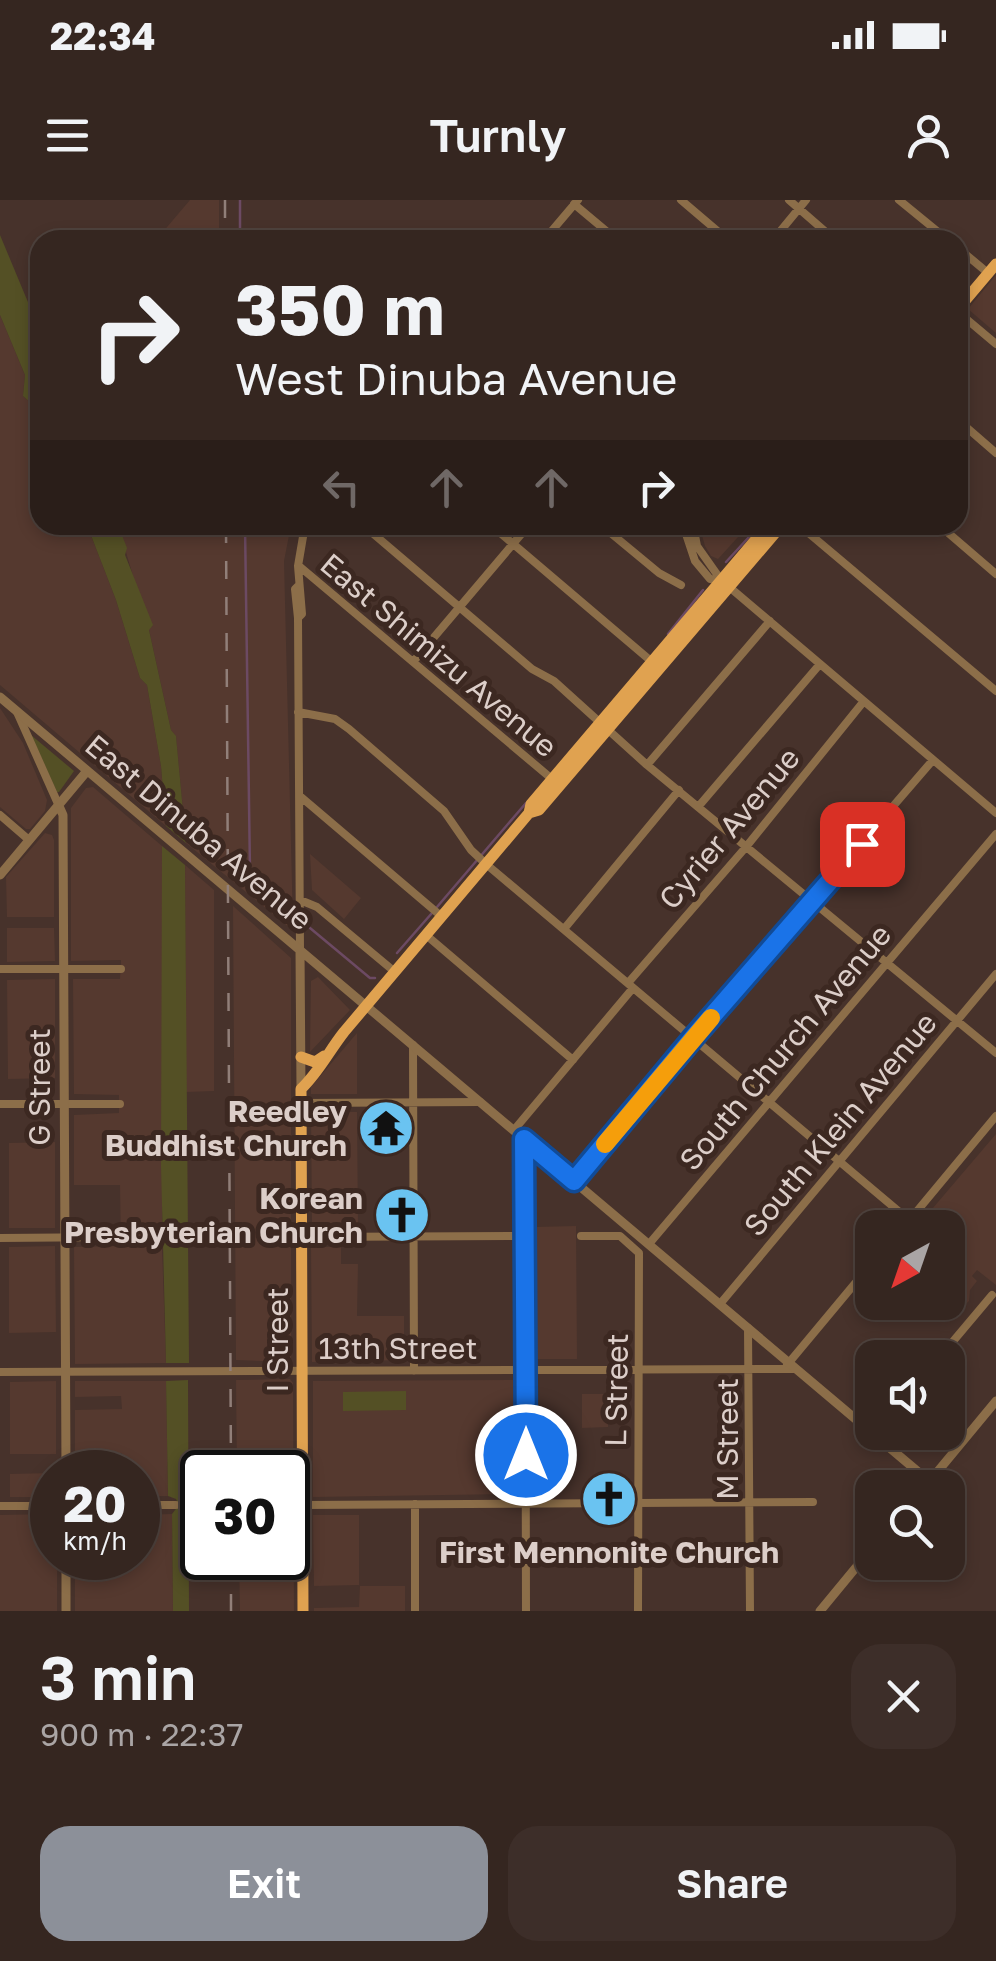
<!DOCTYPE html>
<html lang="en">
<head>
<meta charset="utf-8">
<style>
  :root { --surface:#352620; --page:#3d2e29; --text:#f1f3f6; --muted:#aaa5a5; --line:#4f433e; --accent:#8c9099 }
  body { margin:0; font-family:"Golos Text",sans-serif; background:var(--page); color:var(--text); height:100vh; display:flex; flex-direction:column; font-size:38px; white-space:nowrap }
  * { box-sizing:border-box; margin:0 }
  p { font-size:32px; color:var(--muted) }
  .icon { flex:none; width:55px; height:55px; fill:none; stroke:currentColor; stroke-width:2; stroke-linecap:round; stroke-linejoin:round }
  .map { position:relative; height:1411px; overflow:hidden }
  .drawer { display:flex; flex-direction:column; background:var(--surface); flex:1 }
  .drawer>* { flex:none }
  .hud { position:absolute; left:30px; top:30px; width:938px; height:305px; border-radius:30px; box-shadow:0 5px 15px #0003,0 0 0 2px var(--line); background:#352620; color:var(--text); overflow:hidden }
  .needle { width:65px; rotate:220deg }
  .controls { position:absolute; left:855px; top:1010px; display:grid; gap:20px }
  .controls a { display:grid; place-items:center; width:110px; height:110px; border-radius:20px; background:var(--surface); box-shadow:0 5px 15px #0003,0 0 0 2px var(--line); font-size:50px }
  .speed { position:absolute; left:30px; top:1250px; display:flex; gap:20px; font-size:50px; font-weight:700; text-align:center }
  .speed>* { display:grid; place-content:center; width:130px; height:130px; border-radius:50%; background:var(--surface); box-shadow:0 5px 15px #0003,0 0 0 2px var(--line); line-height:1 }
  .speed small { font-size:25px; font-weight:400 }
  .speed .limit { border:5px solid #111; border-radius:15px; background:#fff; color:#111 }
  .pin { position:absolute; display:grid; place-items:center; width:85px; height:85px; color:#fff; margin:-42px; border-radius:20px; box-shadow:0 5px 15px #0006 }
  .me { position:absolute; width:110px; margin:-55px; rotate:0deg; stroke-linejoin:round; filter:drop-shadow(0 0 8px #0008) }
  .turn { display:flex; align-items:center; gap:35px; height:210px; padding:0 40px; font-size:45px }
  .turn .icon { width:130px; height:130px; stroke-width:2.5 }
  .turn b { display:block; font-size:70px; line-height:85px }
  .lanes { display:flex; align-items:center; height:95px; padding:0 40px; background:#0003; justify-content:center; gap:50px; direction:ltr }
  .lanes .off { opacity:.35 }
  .round { display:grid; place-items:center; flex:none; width:105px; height:105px; border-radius:30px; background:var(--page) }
  .summary { display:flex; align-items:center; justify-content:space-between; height:170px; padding:0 40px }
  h1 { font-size:60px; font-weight:600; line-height:75px }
  .cta { display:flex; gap:20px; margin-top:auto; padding:20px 40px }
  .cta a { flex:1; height:115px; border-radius:30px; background:var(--accent); color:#fff; font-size:40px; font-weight:600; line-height:115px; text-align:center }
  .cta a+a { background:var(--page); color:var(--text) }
  .status { display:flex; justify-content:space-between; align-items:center; height:70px; padding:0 50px; background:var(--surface); direction:ltr }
  .status svg { height:28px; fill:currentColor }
  header { display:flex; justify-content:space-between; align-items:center; height:130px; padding:0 40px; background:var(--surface); font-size:45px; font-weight:600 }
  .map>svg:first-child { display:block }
  .built { fill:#55392f }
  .green { fill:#545025 }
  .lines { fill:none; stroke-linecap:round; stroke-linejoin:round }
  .stream { stroke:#6c4a63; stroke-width:2.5 }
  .minor { stroke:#8c6e49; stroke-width:8 }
  .tertiary { stroke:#8c6e49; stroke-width:9 }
  .primary { stroke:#e0a250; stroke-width:11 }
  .rail { stroke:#917f79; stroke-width:2.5; stroke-dasharray:18 18; stroke-linecap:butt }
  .route-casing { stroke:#114b97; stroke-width:25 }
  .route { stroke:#1a73e8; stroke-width:18 }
  .slow { stroke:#f59e0b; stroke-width:18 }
  .labels { text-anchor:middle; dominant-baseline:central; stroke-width:10; stroke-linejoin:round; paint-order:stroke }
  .street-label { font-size:30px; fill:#dccec9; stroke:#3c2821 }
  .poi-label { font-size:30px; font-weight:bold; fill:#dccec9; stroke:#3c2821; text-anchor:end }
</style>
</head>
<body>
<div class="status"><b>22:34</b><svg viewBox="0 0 49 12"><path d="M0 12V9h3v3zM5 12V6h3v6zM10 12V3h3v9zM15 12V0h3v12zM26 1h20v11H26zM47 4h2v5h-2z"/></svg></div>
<header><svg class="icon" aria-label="menu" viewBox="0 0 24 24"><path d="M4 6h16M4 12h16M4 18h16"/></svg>Turnly<svg class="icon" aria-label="person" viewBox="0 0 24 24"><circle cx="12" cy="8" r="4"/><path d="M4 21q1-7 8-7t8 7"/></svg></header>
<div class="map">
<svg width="996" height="1411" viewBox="0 0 996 1411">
  <rect width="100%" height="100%" fill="#47322b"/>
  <path class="built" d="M190,0H219V40H156Z
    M996,75V133L968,109Z
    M0,115L25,175L23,196L40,211V325H87L116,400L140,478L147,485L161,566L166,626L0,485Z
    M118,325H291L284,361L293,726L290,728L186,643L176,537L171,530L149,430Z
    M699,325H749L718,359L711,356L705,346Z
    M0,508L23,543L47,600L45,611L30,629H26L0,607Z
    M93,587L162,646V1047L166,1163L75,1164L74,1047L121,1046L120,985H74V915L119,913V895L74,894L73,779H120L121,760L71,761V608L86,588Z
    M45,633L52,635L54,640V717H7L6,677Z
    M310,654L361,698L344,719L312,690Z
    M185,665L214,690V891L186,892Z
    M233,706L291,758V1162L236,1160Z
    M7,728H54L55,761L7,762Z
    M318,777L350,810L310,852L311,781Z
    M55,779V878L8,879L7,780Z
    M357,833V894H311V887Z
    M311,912H357L358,1027L312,1028Z
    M996,934V1085L977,1070L972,1076L977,1081L970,1090L969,1101L951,1118L932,1103L948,1102V1052L951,1047L948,1044V1028L928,1027L921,1022Z
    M55,942V1028H9V943Z
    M576,1026L577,1159H536L535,1027Z
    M55,1046L56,1132L9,1133V1047Z
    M311,1047H341V1064H358L357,1116H404V1160L312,1162Z
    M290,1179L293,1183L294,1411H240L239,1358H288V1272H237L236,1180Z
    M515,1180L516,1294L313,1297V1181Z
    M56,1181V1254H10V1182Z
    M75,1181H166L168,1296H138V1272H75V1266H121L122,1253H75V1210L122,1209L121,1196L75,1197Z
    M582,1194H608V1227L582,1228Z
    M52,1273V1297H10V1274Z
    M52,1314V1358H57V1411H0V1315Z
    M172,1314L173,1411H75V1358H138V1315Z
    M313,1315H359V1385L314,1386Z
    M360,1386H405V1411H314V1408L359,1407Z"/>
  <path class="green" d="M0,35L40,131V211L23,196L25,175L0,115Z
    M87,325H118L127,348L125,355L153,425L149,430L171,530L176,536L186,643L166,626L161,566L147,485L140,478L116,400Z
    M31,535L74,571L59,592H57Z
    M162,646L185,665L189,1163H166L161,966Z
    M188,1180L189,1411H173L172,1314L179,1305L176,1299L168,1296L166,1181Z
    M406,1191V1210L343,1211V1192Z"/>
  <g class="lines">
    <path class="stream" d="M240,0V40
      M245,325L250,671L253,680L295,715
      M726,362L760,325
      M668,434L703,390
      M437,707L526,603
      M304,723L370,778H375
      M397,753L432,713"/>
    <path class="minor" d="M681,0L728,40
      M789,0L835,40
      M899,0L948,40
      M574,4L617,40
      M544,40L578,0
      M773,40L806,0
      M958,48L988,73
      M958,112L996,144
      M958,220L996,253
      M363,325L532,469L554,481L647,565L996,853
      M491,325L651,461
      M601,325L659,373L681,385
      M683,325L695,361L710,379L721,380
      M693,325L697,346L721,380L996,613
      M799,325L996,491
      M939,325L996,374
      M299,366L552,579
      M298,386L295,389L298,418
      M413,462L529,325
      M17,512L59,606
      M298,512L335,519L349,529L444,611L471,650L486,664L909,1020
      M647,565L770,421
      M301,597L441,716
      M698,607L820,464
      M0,615L29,640
      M300,700L317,707L395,772
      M564,729L679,590
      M426,735L573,860
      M300,750L298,418L302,414L298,366L305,325
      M0,769H121
      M628,783L746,647L864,501
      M413,845L414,1171
      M301,903L480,902
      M0,904H120
      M514,930L633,788
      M525,939L526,1411
      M574,981L693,838L933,560
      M903,1028L996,916
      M581,1036H620L639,1053L638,1411
      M302,1037L525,1036
      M0,1038L120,1037
      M649,1044L996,634
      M720,1104L996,774
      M748,1128L750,1411
      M939,1158L992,1095
      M787,1165L872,1063
      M0,1172L795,1169
      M138,1305H176
      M303,1305L813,1302
      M0,1306H52
      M415,1411V1304"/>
    <path class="tertiary" d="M0,497L929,1281
      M59,606L63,615L66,1272
      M0,675L87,571
      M300,750L301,889
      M924,1288L996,1201
      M66,1358V1411
      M820,1411L872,1348"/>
    <path class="primary" d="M958,109L996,64
      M529,613L539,610L782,325
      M301,857L315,862L324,856
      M303,1411L301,889C319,872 329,851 344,832L529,613L531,604L768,325"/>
    <path class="rail" d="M225,0V40
      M226,325L231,1272
      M231,1358V1411"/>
  </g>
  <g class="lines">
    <g class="route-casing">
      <path id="route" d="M526,1255L524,939L574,981L693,838L862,644"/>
    </g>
    <use href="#route" class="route"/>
    <path class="slow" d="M605,944L711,818"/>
  </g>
  <defs>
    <g id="temple-disc" transform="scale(2.875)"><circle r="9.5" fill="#6ac3f1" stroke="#3c2821"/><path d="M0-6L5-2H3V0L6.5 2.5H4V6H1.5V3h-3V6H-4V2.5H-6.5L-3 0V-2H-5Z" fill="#111"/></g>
    <g id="church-disc" transform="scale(2.875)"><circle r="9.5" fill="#6ac3f1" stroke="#3c2821"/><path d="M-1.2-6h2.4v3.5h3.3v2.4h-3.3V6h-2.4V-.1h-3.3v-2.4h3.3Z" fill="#111"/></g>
  </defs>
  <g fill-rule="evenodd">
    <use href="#temple-disc" x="386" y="928"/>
    <use href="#church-disc" x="402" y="1015"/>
    <use href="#church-disc" x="609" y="1299"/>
  </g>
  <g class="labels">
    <g class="street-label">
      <text transform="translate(439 455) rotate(40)">East Shimizu Avenue</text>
      <text transform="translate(729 628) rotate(-50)">Cyrier Avenue</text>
      <text transform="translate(199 632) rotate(40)">East Dinuba Avenue</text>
      <text transform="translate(785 847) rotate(-50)">South Church Avenue</text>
      <text transform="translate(39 887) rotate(-90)">G Street</text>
      <text transform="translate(840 924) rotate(-50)">South Klein Avenue</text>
      <text transform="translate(277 1140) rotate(-90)">I Street</text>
      <text x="398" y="1148">13th Street</text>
      <text transform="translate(616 1190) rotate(-89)">L Street</text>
      <text transform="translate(727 1239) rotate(-90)">M Street</text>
    </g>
    <g class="poi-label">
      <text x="347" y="911">Reedley<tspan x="347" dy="34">Buddhist Church</tspan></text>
      <text x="363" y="998">Korean<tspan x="363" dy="34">Presbyterian Church</tspan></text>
      <text x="609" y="1352" text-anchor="middle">First Mennonite Church</text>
    </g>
  </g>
</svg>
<div class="controls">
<a><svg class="needle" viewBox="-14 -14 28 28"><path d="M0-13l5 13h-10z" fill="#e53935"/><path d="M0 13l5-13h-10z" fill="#aaa5a5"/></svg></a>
<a><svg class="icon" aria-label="sound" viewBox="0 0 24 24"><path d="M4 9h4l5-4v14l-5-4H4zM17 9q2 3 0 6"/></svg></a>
<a><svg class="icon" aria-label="search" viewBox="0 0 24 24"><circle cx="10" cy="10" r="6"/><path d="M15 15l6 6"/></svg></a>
</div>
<div class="speed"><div>20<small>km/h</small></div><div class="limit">30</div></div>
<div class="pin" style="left:862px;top:644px;background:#d93025"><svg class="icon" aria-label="arrive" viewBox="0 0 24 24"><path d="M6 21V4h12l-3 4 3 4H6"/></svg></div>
<svg class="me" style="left:526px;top:1255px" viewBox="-20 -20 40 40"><circle r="17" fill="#1a73e8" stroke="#fff" stroke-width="3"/><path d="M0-11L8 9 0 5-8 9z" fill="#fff"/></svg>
<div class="hud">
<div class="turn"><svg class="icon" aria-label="right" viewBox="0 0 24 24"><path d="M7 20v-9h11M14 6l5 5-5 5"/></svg><div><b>350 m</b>West Dinuba Avenue</div></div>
<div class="lanes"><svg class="icon off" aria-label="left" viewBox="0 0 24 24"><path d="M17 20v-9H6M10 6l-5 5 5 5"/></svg><svg class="icon off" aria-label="ahead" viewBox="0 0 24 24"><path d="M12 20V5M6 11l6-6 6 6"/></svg><svg class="icon off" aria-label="ahead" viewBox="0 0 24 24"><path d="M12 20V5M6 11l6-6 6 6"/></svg><svg class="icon" aria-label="right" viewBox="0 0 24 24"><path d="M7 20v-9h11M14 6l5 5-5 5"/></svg></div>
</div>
</div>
<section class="drawer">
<div class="summary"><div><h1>3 min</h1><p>900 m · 22:37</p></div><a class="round"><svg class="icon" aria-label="close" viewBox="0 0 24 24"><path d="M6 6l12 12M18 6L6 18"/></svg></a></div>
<div class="cta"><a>Exit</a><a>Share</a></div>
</section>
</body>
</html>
